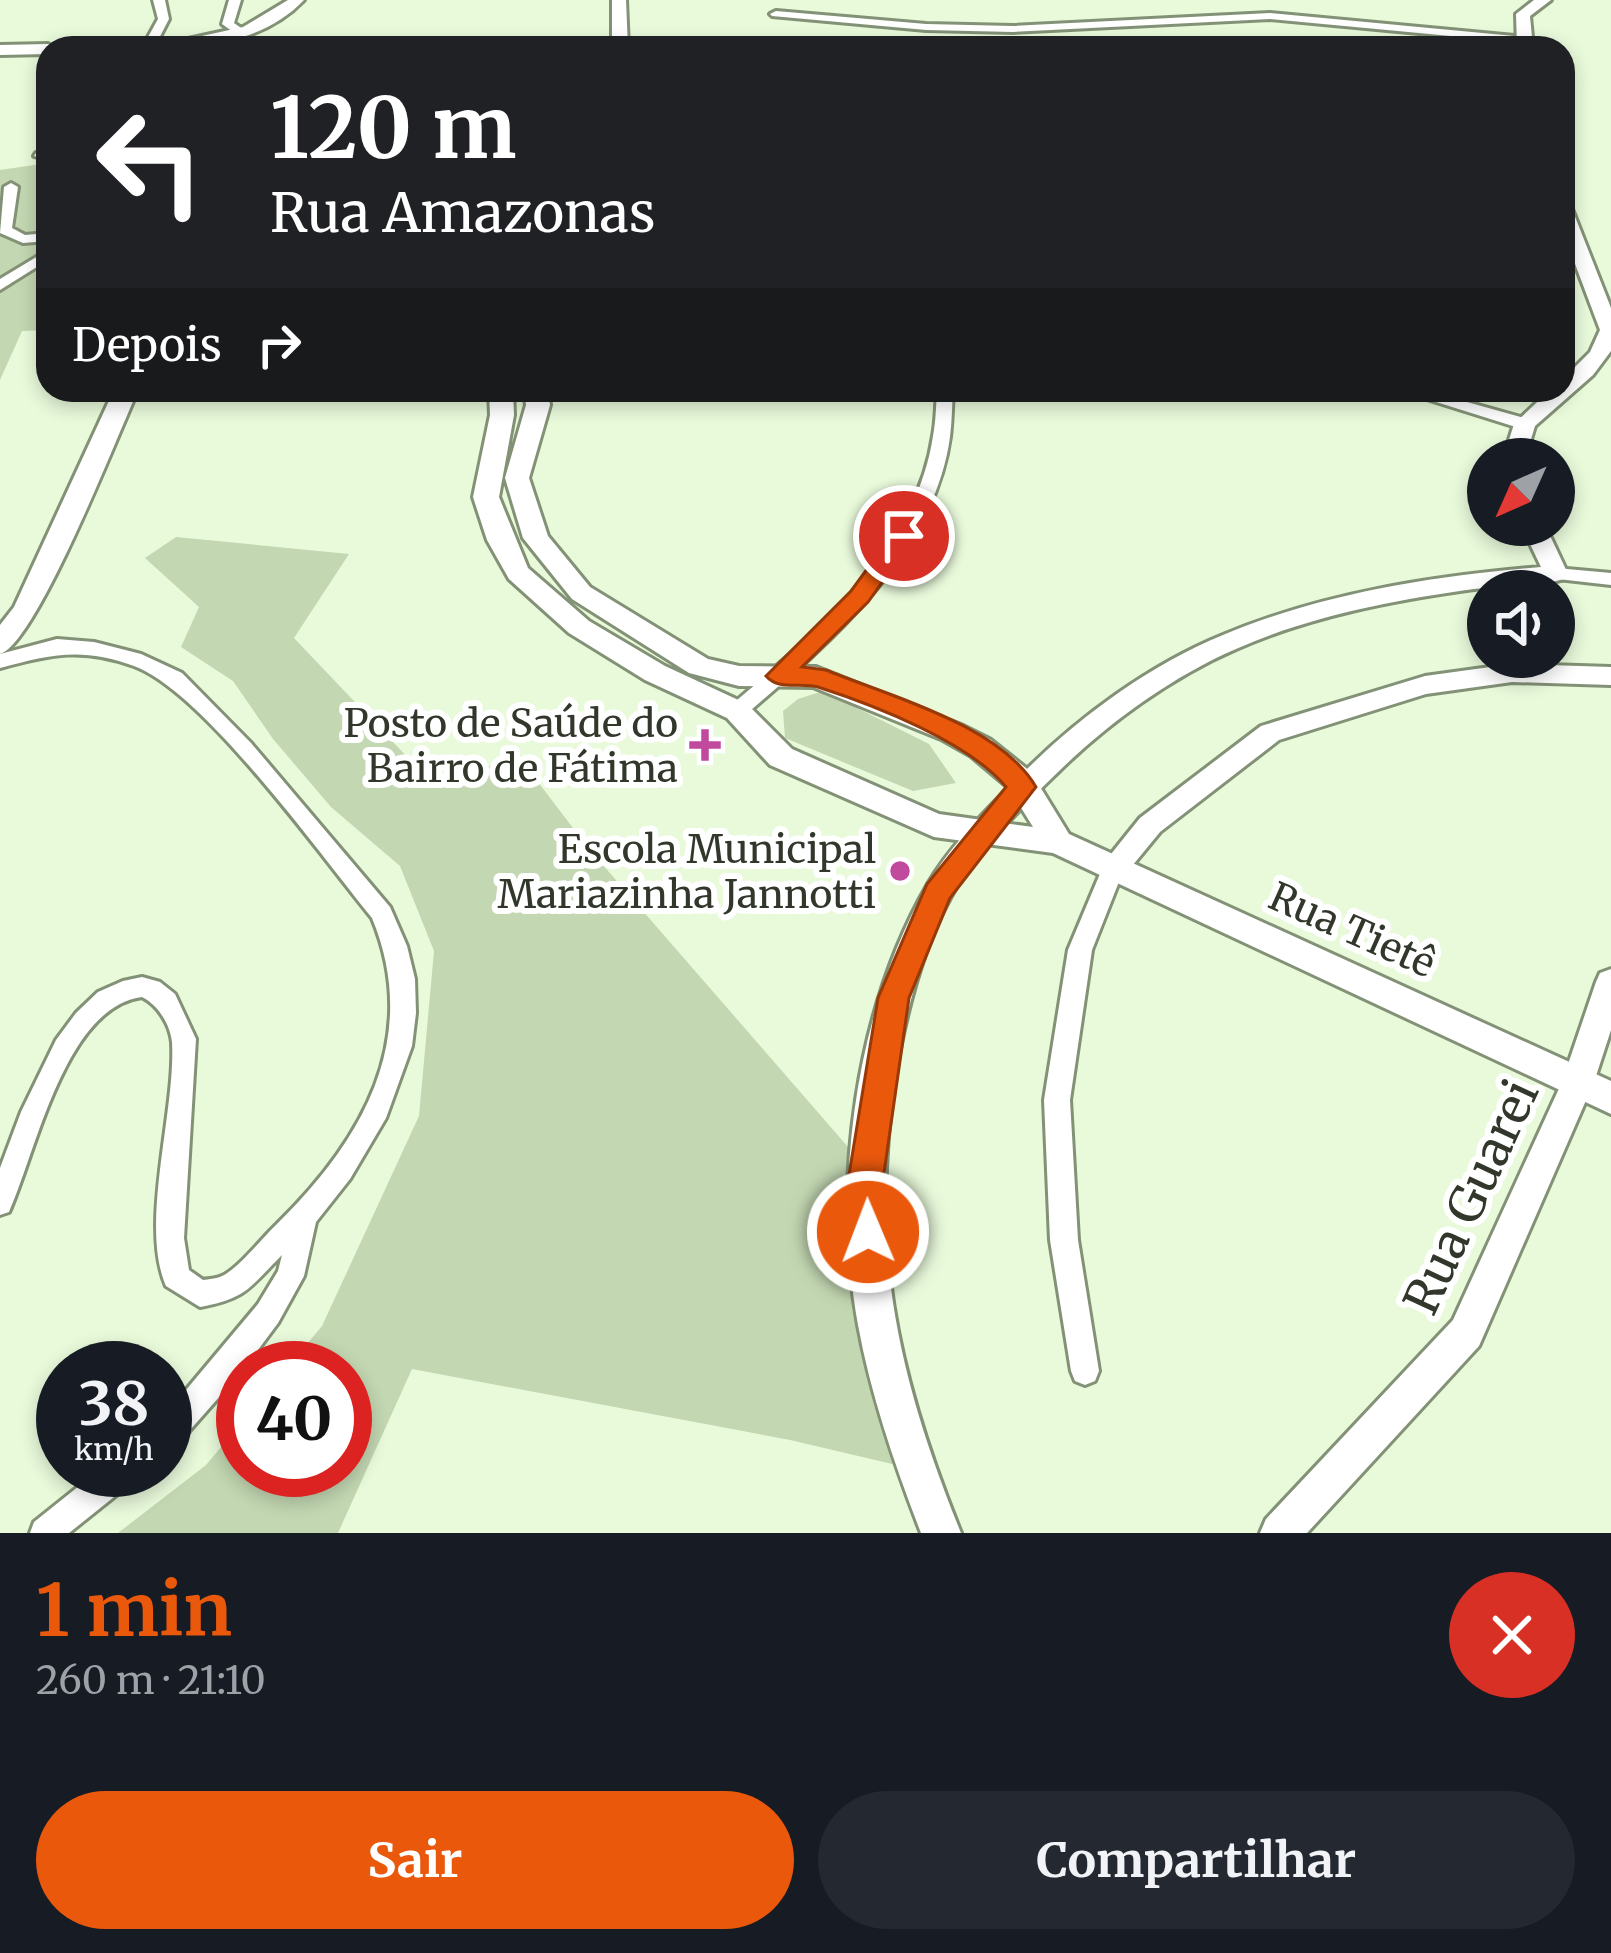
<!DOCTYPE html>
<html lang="pt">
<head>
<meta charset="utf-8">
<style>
  :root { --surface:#171b24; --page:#242831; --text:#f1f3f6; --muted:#9ea1a6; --accent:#ea580c }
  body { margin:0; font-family:Merriweather,serif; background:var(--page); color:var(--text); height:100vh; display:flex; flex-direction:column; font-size:45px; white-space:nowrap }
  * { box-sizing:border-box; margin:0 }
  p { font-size:39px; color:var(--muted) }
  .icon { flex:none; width:66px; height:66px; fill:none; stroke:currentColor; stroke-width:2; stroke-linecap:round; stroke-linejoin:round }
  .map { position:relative; height:1533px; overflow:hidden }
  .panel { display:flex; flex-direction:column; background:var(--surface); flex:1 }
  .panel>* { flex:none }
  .hud { position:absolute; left:36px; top:36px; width:1539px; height:366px; border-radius:36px; box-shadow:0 6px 18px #0003; background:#202124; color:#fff; overflow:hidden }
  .needle { width:78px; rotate:225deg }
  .controls { position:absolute; left:1467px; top:438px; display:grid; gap:24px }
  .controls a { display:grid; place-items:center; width:108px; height:108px; border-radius:50%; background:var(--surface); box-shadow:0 6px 18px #0003; font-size:60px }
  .speed { position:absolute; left:36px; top:1341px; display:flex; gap:24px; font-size:60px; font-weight:700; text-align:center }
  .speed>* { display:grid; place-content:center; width:156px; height:156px; border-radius:50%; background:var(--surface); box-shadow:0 6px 18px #0003; line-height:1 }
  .speed small { font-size:30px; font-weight:400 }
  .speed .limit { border:18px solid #d22; background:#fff; color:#111 }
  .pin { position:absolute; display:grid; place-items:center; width:102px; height:102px; color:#fff; margin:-51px; border:6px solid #fff; border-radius:50%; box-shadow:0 3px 12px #0007 }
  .me { position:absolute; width:132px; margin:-66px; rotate:359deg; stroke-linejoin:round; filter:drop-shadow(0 0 9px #0008) }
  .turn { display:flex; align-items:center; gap:42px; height:252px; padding:0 36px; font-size:54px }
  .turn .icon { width:156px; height:156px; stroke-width:2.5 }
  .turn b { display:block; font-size:84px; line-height:102px }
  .then { display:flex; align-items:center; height:114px; padding:0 36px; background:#0003; gap:24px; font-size:45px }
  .round { display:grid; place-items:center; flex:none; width:126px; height:126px; border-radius:63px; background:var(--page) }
  .overview { display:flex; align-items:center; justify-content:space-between; height:204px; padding:0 36px }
  h1 { font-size:72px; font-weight:700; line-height:90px; color:var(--accent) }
  .primary-button { display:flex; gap:24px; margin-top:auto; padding:24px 36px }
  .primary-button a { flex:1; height:138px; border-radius:72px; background:var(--accent); color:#fff; font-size:48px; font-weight:700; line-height:138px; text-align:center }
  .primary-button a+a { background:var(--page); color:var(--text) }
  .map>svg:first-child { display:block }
  .green { fill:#c3d7b2 }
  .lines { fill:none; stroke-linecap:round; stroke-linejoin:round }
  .minor-casing { stroke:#839276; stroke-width:6 }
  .tertiary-casing { stroke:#839276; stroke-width:6 }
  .secondary-casing { stroke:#839276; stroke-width:6 }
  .minor { fill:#fff; fill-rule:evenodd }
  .tertiary { fill:#fff; fill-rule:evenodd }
  .secondary { fill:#fff; fill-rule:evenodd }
  .route { fill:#ea580c; stroke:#983908; stroke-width:3 }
  .poi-dot { fill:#c1499e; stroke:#fff; stroke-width:4.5 }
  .labels { text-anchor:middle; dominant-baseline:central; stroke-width:12; stroke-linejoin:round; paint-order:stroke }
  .poi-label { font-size:39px; fill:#31372b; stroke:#fff; text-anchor:end }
  .street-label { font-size:39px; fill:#31372b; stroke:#fff }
  .near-street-label { font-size:48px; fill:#31372b; stroke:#fff }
</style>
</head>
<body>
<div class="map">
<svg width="1611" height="1533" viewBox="0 0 1611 1533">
  <rect width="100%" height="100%" fill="#e9fadb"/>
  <path class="green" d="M48,163V330L22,331L0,380V170Z
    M176,537L349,554L294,638L432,783L519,757L589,849L855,1155L905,1467L790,1440L412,1369L338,1533H118L206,1465L243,1421V1470H345V1368H287L322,1326L419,1116L434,951L400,866L331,807L273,739L233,681L181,647L199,607L145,558Z
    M823,691L929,744L956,783L913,791L785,738L783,711L798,699Z"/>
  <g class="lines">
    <g class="minor-casing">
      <path id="minor" d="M153,0H165L169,19L154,48H142L158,19Z
        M229,0H241L234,23L244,30V34H236L222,24Z
        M776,11L926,24L1013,26L1270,13L1525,37L1531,40L1525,43L1270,19L1013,32L926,30L772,16L770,14Z
        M48,151V159L34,156L36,153Z
        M11,183L18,187L12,228L25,235L48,233V241L23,243L0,233L4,187Z
        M48,250V260L0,290V279Z
        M937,390H953C952,405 952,421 950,437C934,554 828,644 744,716H730L727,711L730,706C813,636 916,551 933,436C936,421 936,405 937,390Z
        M1398,390H1424L1531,420L1533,424L1531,428H1519Z
        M1556,568L1611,573V585L1549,578L1547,574Z
        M57,639L94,642L141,654L182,673L251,743L390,907L407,946L415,979L416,1013L412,1046L386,1118L350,1179L316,1222L304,1276L278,1323L243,1370L175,1447L165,1452V1415L258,1304L278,1271L282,1255C249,1288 247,1298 200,1307L166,1286C139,1224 176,1111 172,1042C170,1024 158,1005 142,997C65,1007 36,1152 9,1212L0,1215V1168L21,1112L56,1040L76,1013L98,992L123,981L142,977L160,982L175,994L196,1039L184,1238L189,1270L203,1280C209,1279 216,1279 222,1276C238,1269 262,1238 276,1225C362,1141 422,1039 372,918C321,856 204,692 134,666C83,647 51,654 0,668V654Z
        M1113,860L1121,863L1124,869L1092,950L1070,1100L1078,1240L1099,1371L1095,1381L1085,1385L1075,1381L1071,1371L1050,1240L1044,1100L1068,950L1102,869L1105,863Z
        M99,1470H138L134,1481L69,1533H30L34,1522Z"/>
    </g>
    <g class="tertiary-casing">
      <path id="tertiary" d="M288,0H304C263,43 204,48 147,48L243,27Z
        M612,0H626L628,48H612Z
        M1534,0H1551L1530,16L1533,48H1517L1516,14Z
        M0,45L48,44L55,48H48V54L0,55Z
        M1563,204L1572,209L1611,308V351L1593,375L1535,426L1525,459H1503L1514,424L1550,390H1563V379L1590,352L1600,330L1563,232Z
        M573,390L539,402L529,396L538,390Z
        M1521,525H1545L1568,574L1564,579C1536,587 1504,586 1474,589C1394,600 1310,616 1236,649C1171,677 1107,724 1057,773C1020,809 975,852 950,898C921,951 906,1012 896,1071C868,1243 896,1373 961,1533H921C895,1466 871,1396 858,1325C832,1183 856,1009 928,884C951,844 990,807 1022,774C1078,718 1149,665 1223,635C1323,593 1434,576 1541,567Z
        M1512,664L1611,667V685L1512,682L1426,694L1279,740L1160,832L1123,877H1103L1099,869L1140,818L1261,726L1425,676Z
        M1611,969V1030L1594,1082L1479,1346L1307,1533H1260L1266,1519L1453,1320L1562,1082L1596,982L1600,973Z"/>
    </g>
    <g class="secondary-casing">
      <path id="secondary" d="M114,390H138C118,434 36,644 0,654V625L14,607Z
        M489,390H513L514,415L499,497L528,568L589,621L665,666L747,704L792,749L939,814L1033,827L1009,788L971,756L941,739L813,687L739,686L689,673L572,599L523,538L505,478L526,405L524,390H548L550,405L529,478L548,536L590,587L708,659L739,666L816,667L961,725L991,740L1031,772L1069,834L1611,1081V1114L1053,853L934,837L770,765L727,718L645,680L569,633L509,579L487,540L473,497L490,415Z"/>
    </g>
    <use href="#minor" class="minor"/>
    <use href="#tertiary" class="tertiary"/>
    <use href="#secondary" class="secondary"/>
  </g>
  <path class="route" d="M904,528L915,536L868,602L802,667L826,670C889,696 1000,725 1036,787L950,898L909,998L882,1187L885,1232L880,1243L868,1248L855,1243L847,1187L878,998L927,884L1006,787C969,742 874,705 818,687C800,682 779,691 766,676L851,591L895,531Z"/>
  <g class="poi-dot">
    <path d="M699 727h12v12h12v12h-12v12h-12v-12h-12v-12h12z"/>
    <circle cx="900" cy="871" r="12"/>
  </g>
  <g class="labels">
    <g class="poi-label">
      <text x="678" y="723">Posto de Saúde do<tspan x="678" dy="45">Bairro de Fátima</tspan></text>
      <text x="876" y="849">Escola Municipal<tspan x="876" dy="45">Mariazinha Jannotti</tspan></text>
    </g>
    <g class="street-label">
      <text transform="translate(1352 930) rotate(24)">Rua Tietê</text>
    </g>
    <g class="near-street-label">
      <text transform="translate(1471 1197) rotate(-65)">Rua Guarei</text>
    </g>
  </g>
</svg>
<div class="controls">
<a><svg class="needle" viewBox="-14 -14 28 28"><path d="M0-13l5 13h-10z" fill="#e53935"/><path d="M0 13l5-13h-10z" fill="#9ea1a6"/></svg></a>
<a><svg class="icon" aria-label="sound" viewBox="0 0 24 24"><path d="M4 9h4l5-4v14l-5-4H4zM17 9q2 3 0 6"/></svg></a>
</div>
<div class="speed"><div>38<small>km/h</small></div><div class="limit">40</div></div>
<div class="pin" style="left:904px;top:536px;background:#d93025"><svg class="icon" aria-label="arrive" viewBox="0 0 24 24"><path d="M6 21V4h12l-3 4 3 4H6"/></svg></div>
<svg class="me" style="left:868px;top:1232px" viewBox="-20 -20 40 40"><circle r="17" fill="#ea580c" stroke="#fff" stroke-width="3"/><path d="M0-11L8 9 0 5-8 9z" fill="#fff"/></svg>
<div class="hud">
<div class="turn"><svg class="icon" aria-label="left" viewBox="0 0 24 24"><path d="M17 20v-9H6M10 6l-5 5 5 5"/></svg><div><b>120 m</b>Rua Amazonas</div></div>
<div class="then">Depois<svg class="icon" aria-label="right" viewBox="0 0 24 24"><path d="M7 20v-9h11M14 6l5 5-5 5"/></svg></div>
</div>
</div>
<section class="panel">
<div class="overview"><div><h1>1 min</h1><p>260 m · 21:10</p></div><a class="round" style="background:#d93025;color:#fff"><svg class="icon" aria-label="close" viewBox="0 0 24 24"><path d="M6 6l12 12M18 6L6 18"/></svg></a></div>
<div class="primary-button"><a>Sair</a><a>Compartilhar</a></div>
</section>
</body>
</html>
